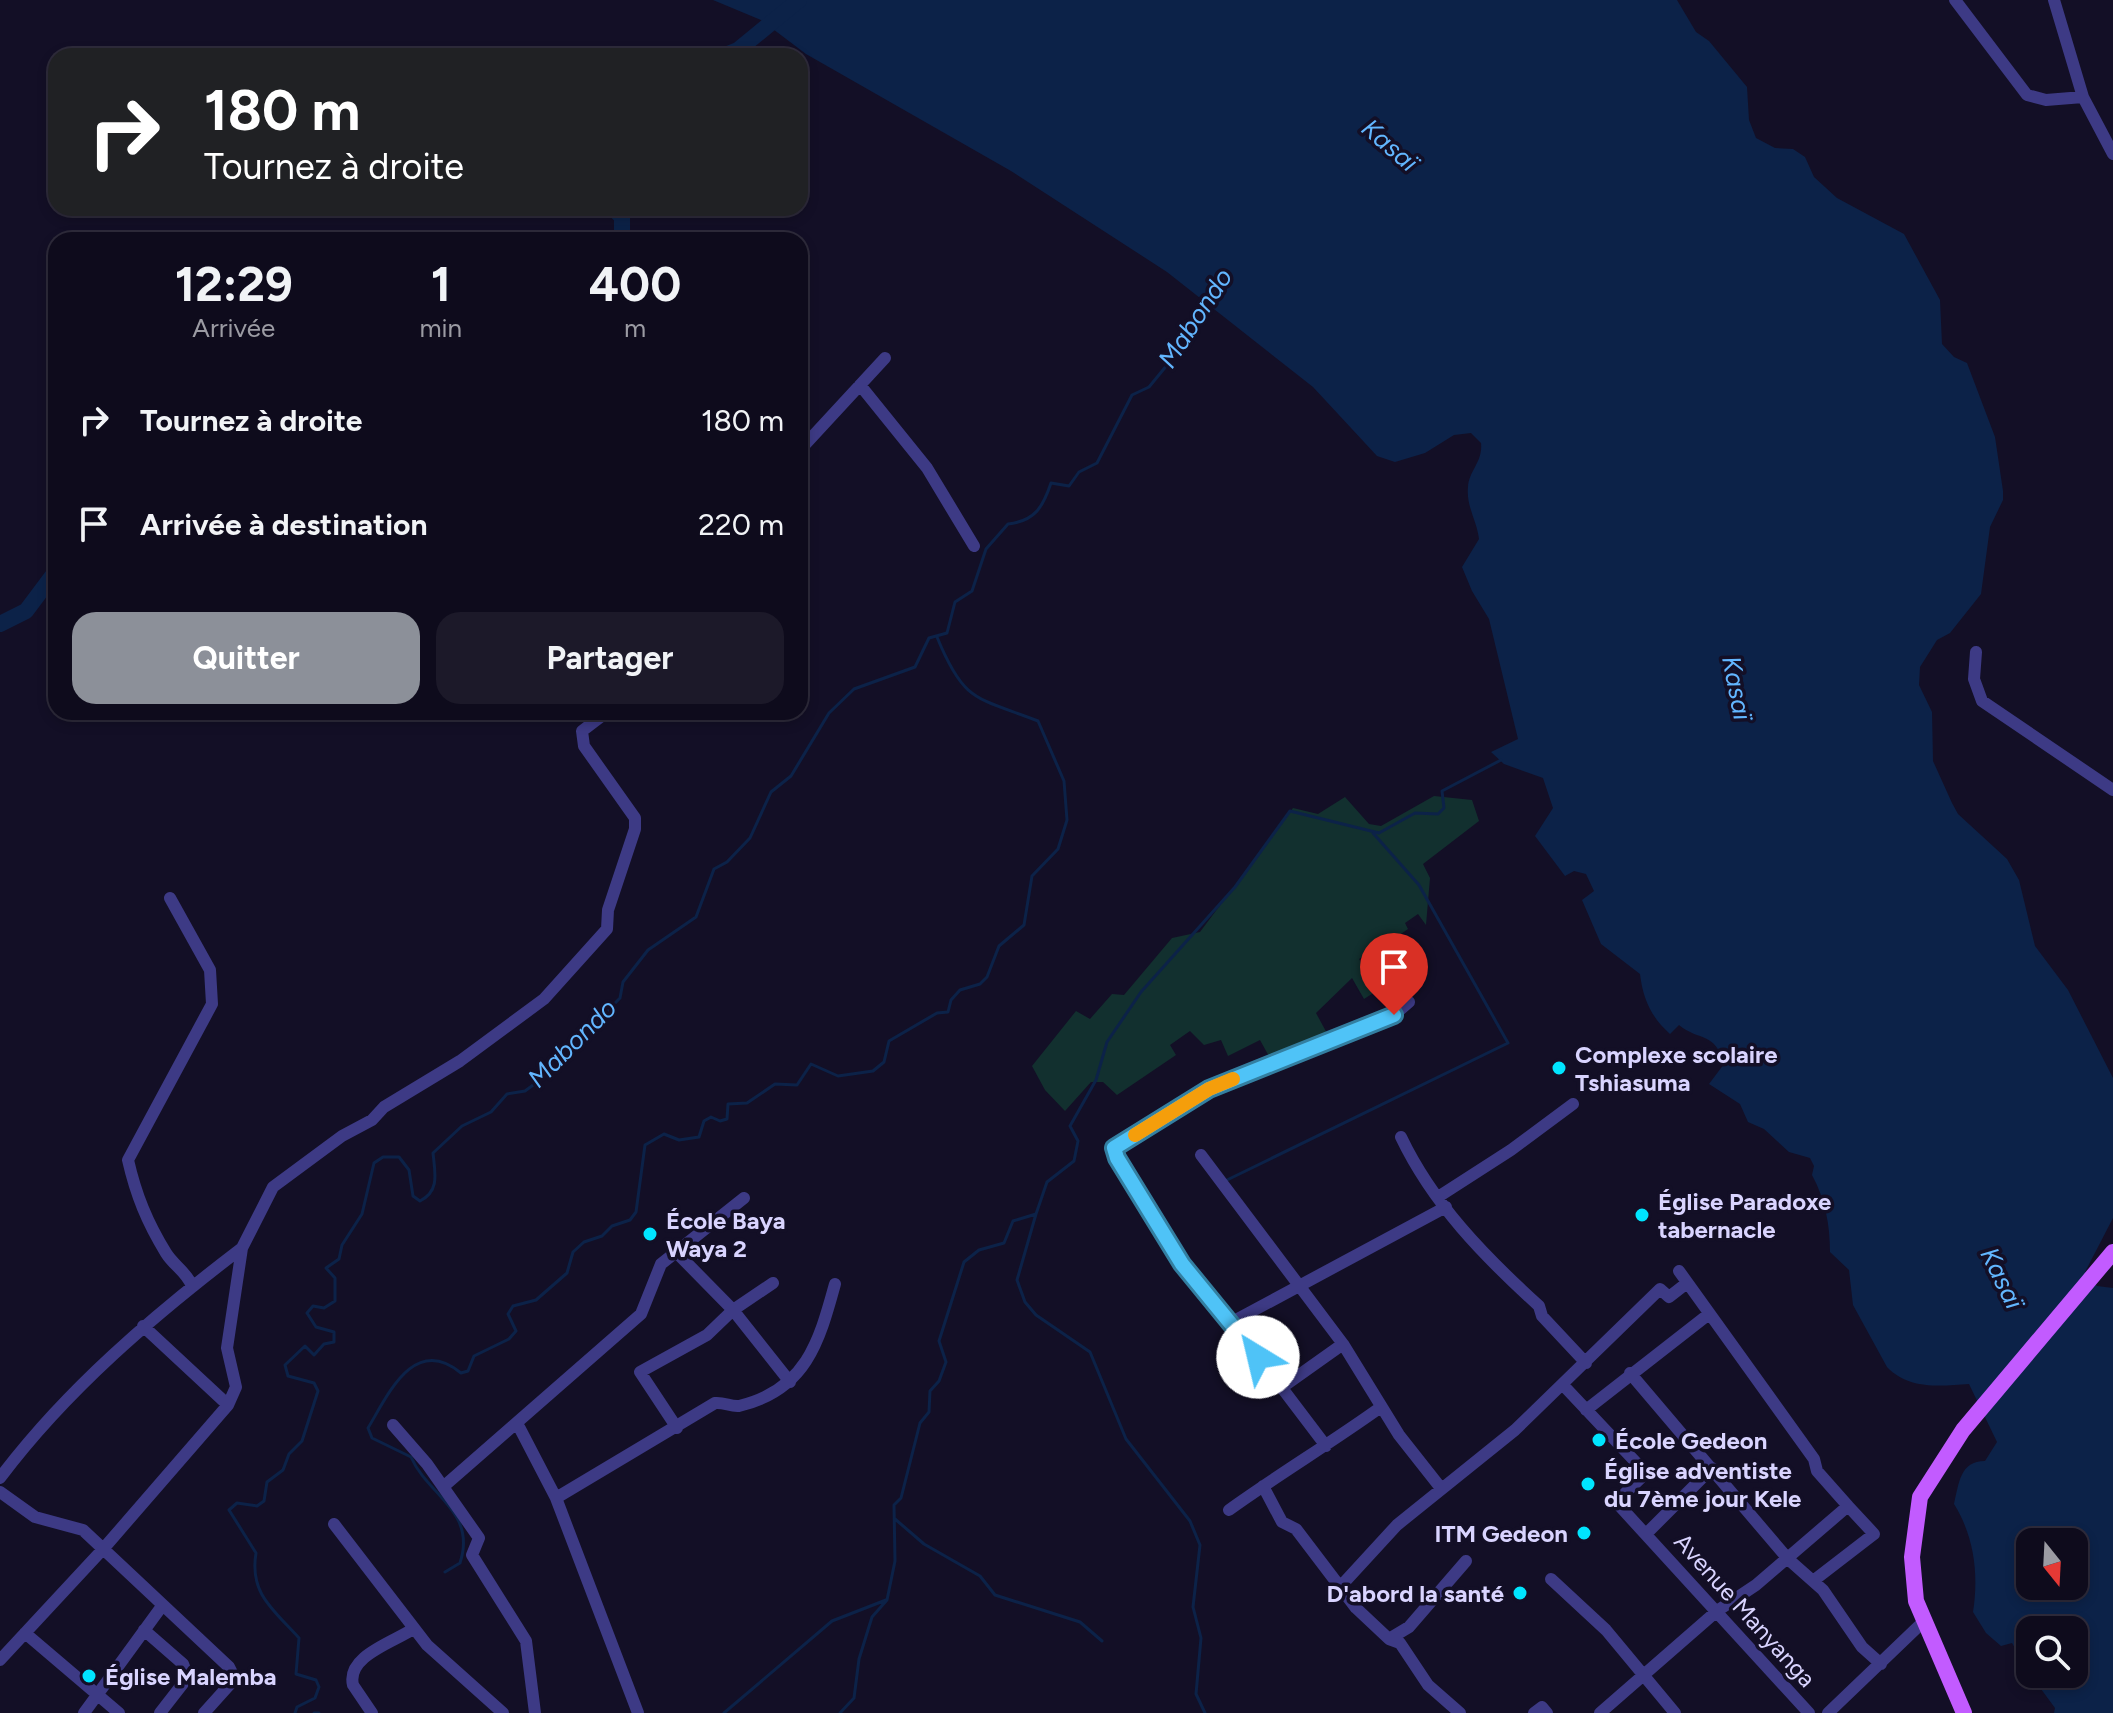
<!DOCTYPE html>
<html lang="fr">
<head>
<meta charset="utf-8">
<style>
  :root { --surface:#0e0b1c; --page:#1c1929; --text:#f1f3f6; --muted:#9b9ba3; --line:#2e2b3b; --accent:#8c9099 }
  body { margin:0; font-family:Figtree,sans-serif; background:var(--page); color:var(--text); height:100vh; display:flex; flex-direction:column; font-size:30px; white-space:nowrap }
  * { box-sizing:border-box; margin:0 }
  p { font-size:26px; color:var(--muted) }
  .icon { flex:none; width:44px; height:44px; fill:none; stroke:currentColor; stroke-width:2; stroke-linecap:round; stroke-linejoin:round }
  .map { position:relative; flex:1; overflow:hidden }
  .details { position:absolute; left:48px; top:232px; width:760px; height:488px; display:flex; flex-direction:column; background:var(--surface); border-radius:24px; box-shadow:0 4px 12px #0003,0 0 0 2px var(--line) }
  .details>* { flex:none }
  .banner { position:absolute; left:48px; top:48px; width:760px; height:168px; border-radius:24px; box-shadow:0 4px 12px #0003,0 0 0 2px var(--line); background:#202124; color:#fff; overflow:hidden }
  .needle { width:52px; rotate:162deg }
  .buttons { position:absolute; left:2016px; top:1528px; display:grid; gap:16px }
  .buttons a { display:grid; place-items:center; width:72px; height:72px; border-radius:16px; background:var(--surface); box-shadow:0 4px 12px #0003,0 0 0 2px var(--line); font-size:40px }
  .pin { position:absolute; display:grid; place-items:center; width:68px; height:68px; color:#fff; margin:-82px -34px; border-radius:50% 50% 50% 0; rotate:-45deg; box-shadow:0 0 8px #0007 }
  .pin .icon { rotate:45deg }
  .me { position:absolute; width:88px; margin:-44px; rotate:324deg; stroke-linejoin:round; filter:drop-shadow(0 0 6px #0008) }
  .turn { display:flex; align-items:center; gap:28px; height:168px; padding:0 24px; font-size:36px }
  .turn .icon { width:104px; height:104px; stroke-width:2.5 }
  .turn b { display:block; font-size:56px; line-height:68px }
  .eta { display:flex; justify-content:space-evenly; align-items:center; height:136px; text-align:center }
  .eta b { font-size:48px; font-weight:700; line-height:56px }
  .primary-button { display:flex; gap:16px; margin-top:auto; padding:16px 24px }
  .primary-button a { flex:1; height:92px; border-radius:24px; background:var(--accent); color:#fff; font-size:32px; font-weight:700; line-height:92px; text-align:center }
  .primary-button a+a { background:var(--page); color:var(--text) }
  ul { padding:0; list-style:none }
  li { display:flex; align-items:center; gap:24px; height:104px; padding:0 24px }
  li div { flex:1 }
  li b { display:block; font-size:30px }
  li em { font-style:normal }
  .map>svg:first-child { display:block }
  .green { fill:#12302f }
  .water { fill:#0c2248; fill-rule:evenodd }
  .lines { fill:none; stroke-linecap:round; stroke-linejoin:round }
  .stream { stroke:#0c2248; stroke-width:3 }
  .river { stroke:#0c2248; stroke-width:16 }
  .minor { stroke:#3d3a85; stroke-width:12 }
  .major { stroke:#c25bff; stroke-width:16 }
  .route-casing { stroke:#337fa1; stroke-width:20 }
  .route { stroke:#4fc3f7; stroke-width:14 }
  .slow { stroke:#f59e0b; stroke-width:14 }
  .poi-dot { fill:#00e5ff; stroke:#130f26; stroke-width:3 }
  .labels { text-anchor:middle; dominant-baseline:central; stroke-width:7; stroke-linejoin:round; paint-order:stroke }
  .poi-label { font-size:24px; font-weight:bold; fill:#d9d4ff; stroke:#130f26; text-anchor:start }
  .street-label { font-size:24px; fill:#d9d4ff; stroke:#130f26 }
  .water-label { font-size:26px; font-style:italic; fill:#62b6ff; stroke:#130f26 }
</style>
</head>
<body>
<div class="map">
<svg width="2113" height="1713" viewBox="0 0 2113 1713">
  <rect width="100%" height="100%" fill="#130f26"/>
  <path class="green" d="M1434,796L1472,800L1479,821L1423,864L1430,878L1426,925L1418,914L1405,923L1408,929L1398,936V943L1382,952L1377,947L1359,959L1378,990L1364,999L1352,978L1316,1013L1329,1037L1271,1060L1260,1040L1228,1056L1221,1040L1204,1045L1190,1031L1170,1045L1176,1055L1117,1095L1103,1082H1091L1065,1111L1045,1090L1032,1066L1076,1011L1090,1019L1112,994L1124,995L1172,938L1200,932L1293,808L1318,814L1345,797L1369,824L1381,826Z"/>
  <path class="water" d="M713,0H1677L1696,32L1709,41L1747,87L1749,120L1756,138L1775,148L1793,149L1805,157L1814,177L1837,198L1904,234L1940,300L1942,344L1954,357L1967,363L1995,437L2003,491V500L1990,527L1981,594L1950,633L1937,640L1920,667L1919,685L1932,712L1933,761L1952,803L1958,814L2007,859L2019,880L2035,946L2068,990L2113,1078V1218L2085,1272L2097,1286L2113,1288V1713H2054L2055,1708L2030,1674H2074V1630H2030V1674L2012,1643L2001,1646L1986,1633L1973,1612C1979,1574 1974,1536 1954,1504C1959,1483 1960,1461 1985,1461L1997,1442L1969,1384C1940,1386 1909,1390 1887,1367L1853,1305L1849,1270L1830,1252C1830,1224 1825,1199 1812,1175L1814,1166L1810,1158L1789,1152L1764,1129L1748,1122L1740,1104L1709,1084L1724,1064C1715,1031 1700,1042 1679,1025L1670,1034C1651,1017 1643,999 1640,974L1601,944L1582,900L1594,891L1586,874L1574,871L1565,876L1535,836L1553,808L1543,778L1504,764L1491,752L1518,739L1489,619L1472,591L1462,567L1479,539C1477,521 1466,506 1468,487C1469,470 1483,462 1481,443L1471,433L1454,435L1425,453L1395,462L1377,456L1313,387L1167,272L1011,171L806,54L761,20ZM2030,1542H2074V1586H2030Z"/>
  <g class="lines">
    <path class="stream" d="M1227,1180L1508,1043L1419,885L1373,833
      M1036,1214L1017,1280L1025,1302L1036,1315L1090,1352L1126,1439L1190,1521L1200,1545L1193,1607L1201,1638L1196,1694L1205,1713
      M895,1519L924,1544L980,1576L995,1595L1080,1622L1102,1641
      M445,1572L460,1563C477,1511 428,1496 411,1457L372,1438L368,1428C388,1395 414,1334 461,1373L468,1371L474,1356L509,1339L516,1331L508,1314L513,1306L536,1300L567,1273L573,1252L584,1242L602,1236L612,1226L630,1220L636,1212L645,1145L664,1134L679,1140L699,1137L704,1121L711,1117L720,1121L727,1119L728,1104L747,1103L775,1084L797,1085L811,1064L838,1076L873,1071L884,1062L889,1041L937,1013L948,1012L951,1000L960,990L980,984L987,977L999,946L1024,925L1032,876L1058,849L1067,820L1064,781L1038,721C976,697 964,703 937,637
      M295,1713L297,1707L315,1698L319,1687L316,1680L296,1674L299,1638C274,1610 249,1594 256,1553L229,1510L237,1503L257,1506L264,1501L267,1482L283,1470L289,1454L302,1441L318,1391L314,1383L288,1376L285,1365L305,1346L314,1355L324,1344L334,1342V1332L316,1327L307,1313L313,1306L324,1308L335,1301V1278L326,1268L339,1259L342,1245L362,1214L374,1163L383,1157H399L409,1170L413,1196L420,1201C440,1191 435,1173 433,1153L462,1126L491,1112L507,1094L525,1091L540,1080L553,1058L576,1035L590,1029L620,998L623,982L648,950L696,917L714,869L727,862L750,838L771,792L791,776L829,713L854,689L915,667L929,638L947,633L955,602L972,591L986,549L1008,524C1035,521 1043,507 1051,483L1069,486L1079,472L1097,463L1132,395L1149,387L1172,359L1177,343L1206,299
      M314,1713H319
      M724,1713L832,1621L886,1600
      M840,1713L854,1698L859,1659L872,1617L887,1600L895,1561L894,1505L901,1498L920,1423L929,1412L930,1391L939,1381L946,1362L939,1341L964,1262L979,1250L1004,1243L1013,1221L1036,1214L1047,1182L1074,1161L1078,1141L1070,1126L1096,1080L1107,1042L1141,992L1235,887L1290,811L1379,833L1415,813L1438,814L1444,808L1442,791L1501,760"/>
    <path class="river" d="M723,56L738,50L799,0
      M613,208L622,217V240
      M0,624L26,611L56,571"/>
    <path class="minor" d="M1955,0L2027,95L2046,100L2083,97
      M2054,0L2083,97L2113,154
      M860,385L927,468L974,546
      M800,450L885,358
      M1976,652L1974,679L1982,701L2113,790
      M170,898L210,970L212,1004L128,1160C136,1195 147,1222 166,1253C174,1266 186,1271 192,1286
      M1401,1137C1433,1204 1484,1256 1539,1306L1542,1316L1586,1363
      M1201,1155L1343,1344L1399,1435L1440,1487
      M1438,1197L1511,1150L1573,1104
      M677,1253L733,1310L790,1382
      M1679,1271L1814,1459L1817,1471L1848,1506
      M1232,1322L1446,1207
      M143,1326L228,1405
      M1630,1373L1788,1559L1823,1590L1862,1647L1881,1664
      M1563,1385L1646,1473L1616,1502L1809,1713
      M1281,1388L1343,1344
      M1586,1410L1709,1314
      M517,1423L556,1498L638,1713
      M393,1425L427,1464L479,1538L472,1555L526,1641L535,1713
      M677,1428L640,1372L707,1335L733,1310L773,1283
      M1326,1446L1232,1322L1182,1264L1117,1158L1114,1148L1209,1089L1394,1015L1409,1002
      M0,1478C66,1390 154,1315 242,1248
      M1263,1486L1282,1522L1296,1529L1356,1608L1389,1639L1400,1643L1428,1685L1460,1713
      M443,1487L641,1314L661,1264L744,1198
      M0,1492L35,1517L83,1530L229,1667L233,1675L231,1683L204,1713
      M556,1498L715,1403C724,1402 731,1407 739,1406C806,1390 819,1342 835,1284
      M1229,1510C1279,1474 1331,1443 1381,1407
      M334,1524L427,1645L503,1713
      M1646,1534L1712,1468
      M1551,1579L1606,1630L1675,1713
      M1340,1587L1397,1525L1515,1430L1660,1289L1669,1297L1687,1283
      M144,1630L183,1664L188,1677L160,1713
      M25,1633L119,1713
      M1389,1639L1409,1627L1466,1561
      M0,1660L104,1548L228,1405L236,1387L227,1348L242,1248L273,1187L342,1136L372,1120L384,1107L460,1061L544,999L607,929L608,910L635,829V818L584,746L582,731L607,712
      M84,1713L162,1606
      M372,1713L353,1685C346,1656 394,1642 413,1629
      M1534,1713L1542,1707L1547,1713
      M1600,1713L1717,1611L1756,1585L1848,1506L1874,1534L1813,1581
      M1828,1713L1923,1622"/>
    <path class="major" d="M1964,1713L1916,1601L1912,1557L1920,1497L1963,1430L2113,1252"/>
  </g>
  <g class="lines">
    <g class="route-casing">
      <path id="route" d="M1258,1357L1182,1264L1117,1158L1114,1148L1209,1089L1394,1015"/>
    </g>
    <use href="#route" class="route"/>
    <path class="slow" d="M1135,1135L1209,1089L1233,1079"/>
  </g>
  <g class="poi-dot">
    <circle cx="1559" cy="1068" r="8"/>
    <circle cx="1642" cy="1215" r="8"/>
    <circle cx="650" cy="1234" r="8"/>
    <circle cx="1599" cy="1440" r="8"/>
    <circle cx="1588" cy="1484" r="8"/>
    <circle cx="1584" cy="1533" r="8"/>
    <circle cx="1520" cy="1593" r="8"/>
    <circle cx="89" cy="1676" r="8"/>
  </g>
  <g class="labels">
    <g class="poi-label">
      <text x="1575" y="1054">Complexe scolaire<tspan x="1575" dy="28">Tshiasuma</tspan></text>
      <text x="1658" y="1201">Église Paradoxe<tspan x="1658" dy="28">tabernacle</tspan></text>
      <text x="666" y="1220">École Baya<tspan x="666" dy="28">Waya 2</tspan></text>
      <text x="1615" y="1440">École Gedeon</text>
      <text x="1604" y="1470">Église adventiste<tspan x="1604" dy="28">du 7ème jour Kele</tspan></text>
      <text x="1568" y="1533" text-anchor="end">ITM Gedeon</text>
      <text x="1504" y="1593" text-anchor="end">D'abord la santé</text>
      <text x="105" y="1676">Église Malemba</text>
    </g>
    <g class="street-label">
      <text transform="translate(1745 1610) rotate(48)">Avenue Manyanga</text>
    </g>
    <g class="water-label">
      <text transform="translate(1390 145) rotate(41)">Kasaï</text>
      <text transform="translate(1195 318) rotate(-57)">Mabondo</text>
      <text transform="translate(1737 688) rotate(79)">Kasaï</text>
      <text transform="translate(572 1043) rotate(-45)">Mabondo</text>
      <text transform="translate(2002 1278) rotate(64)">Kasaï</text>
    </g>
  </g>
</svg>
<div class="buttons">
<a><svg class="needle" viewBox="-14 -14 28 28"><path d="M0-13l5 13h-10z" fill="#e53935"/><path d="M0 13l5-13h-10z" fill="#9b9ba3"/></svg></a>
<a><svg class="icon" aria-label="search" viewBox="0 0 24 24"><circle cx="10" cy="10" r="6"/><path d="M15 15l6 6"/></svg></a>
</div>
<div class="pin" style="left:1394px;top:1015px;background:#d93025"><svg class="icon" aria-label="arrive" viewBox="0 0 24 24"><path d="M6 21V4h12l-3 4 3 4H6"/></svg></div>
<svg class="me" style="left:1258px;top:1357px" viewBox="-20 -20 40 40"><circle r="19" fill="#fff"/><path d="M0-13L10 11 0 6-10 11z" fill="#4fc3f7"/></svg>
<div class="banner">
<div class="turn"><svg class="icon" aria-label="right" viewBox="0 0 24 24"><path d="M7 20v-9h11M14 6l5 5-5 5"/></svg><div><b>180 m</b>Tournez à droite</div></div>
</div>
<section class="details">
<div class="eta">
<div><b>12:29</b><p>Arrivée</p></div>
<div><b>1</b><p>min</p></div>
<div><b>400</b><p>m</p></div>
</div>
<ul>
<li><svg class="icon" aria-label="right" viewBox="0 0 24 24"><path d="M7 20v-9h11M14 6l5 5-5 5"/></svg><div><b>Tournez à droite</b></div><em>180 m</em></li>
<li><svg class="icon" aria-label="arrive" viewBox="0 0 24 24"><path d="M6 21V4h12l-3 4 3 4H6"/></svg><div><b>Arrivée à destination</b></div><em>220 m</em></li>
</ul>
<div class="primary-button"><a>Quitter</a><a>Partager</a></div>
</section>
</div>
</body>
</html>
